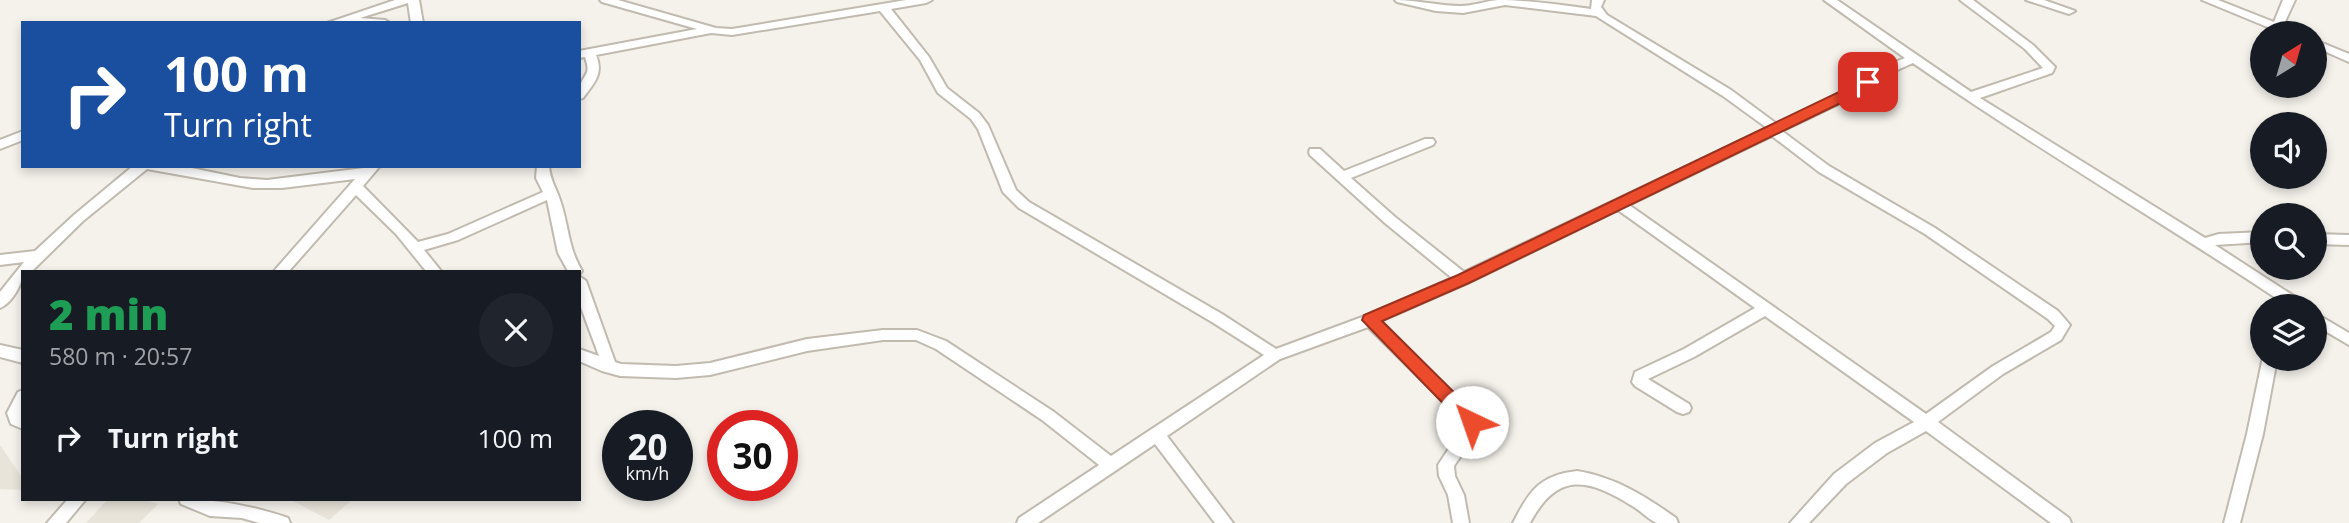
<!DOCTYPE html>
<html lang="en">
<head>
<meta charset="utf-8">
<style>
  :root { --surface:#171b24; --page:#20242c; --text:#f1f3f6; --muted:#9ea1a6 }
  body { margin:0; font-family:"Open Sans",sans-serif; background:var(--page); color:var(--text); height:100vh; display:flex; flex-direction:column; font-size:26px; white-space:nowrap }
  * { box-sizing:border-box; margin:0 }
  p { font-size:23px; color:var(--muted) }
  .icon { flex:none; width:38px; height:38px; fill:none; stroke:currentColor; stroke-width:2; stroke-linecap:round; stroke-linejoin:round }
  .map { position:relative; flex:1; overflow:hidden }
  .drawer { position:absolute; left:21px; top:270px; width:560px; height:231px; display:flex; flex-direction:column; background:var(--surface); border-radius:0px; box-shadow:0 4px 10px #0003 }
  .drawer>* { flex:none }
  .banner { position:absolute; left:21px; top:21px; width:560px; height:147px; border-radius:0px; box-shadow:0 4px 10px #0003; background:#1a4fa0; color:#fff; overflow:hidden }
  .needle { width:46px; rotate:37deg }
  .fabs { position:absolute; left:2250px; top:21px; display:grid; gap:14px }
  .fabs a { display:grid; place-items:center; width:77px; height:77px; border-radius:50%; background:var(--surface); box-shadow:0 4px 10px #0003; font-size:35px }
  .speed { position:absolute; left:602px; top:410px; display:flex; gap:14px; font-size:35px; font-weight:700; text-align:center }
  .speed>* { display:grid; place-content:center; width:91px; height:91px; border-radius:50%; background:var(--surface); box-shadow:0 4px 10px #0003; line-height:1 }
  .speed small { font-size:18px; font-weight:400 }
  .speed .limit { border:10px solid #d22; background:#fff; color:#111 }
  .pin { position:absolute; display:grid; place-items:center; width:60px; height:60px; color:#fff; margin:-30px; border-radius:14px; box-shadow:0 4px 10px #0006 }
  .me { position:absolute; width:77px; margin:-38px; rotate:318deg; stroke-linejoin:round; filter:drop-shadow(0 0 5px #0008) }
  .turn { display:flex; align-items:center; gap:24px; height:147px; padding:0 28px; font-size:32px }
  .turn .icon { width:91px; height:91px; stroke-width:2.5 }
  .turn b { display:block; font-size:49px; line-height:60px }
  .round { display:grid; place-items:center; flex:none; width:74px; height:74px; border-radius:37px; background:var(--page) }
  .headline { display:flex; align-items:center; justify-content:space-between; height:119px; padding:0 28px }
  h1 { font-size:42px; font-weight:800; line-height:52px; color:#1e9e55 }
  ul { padding:0; list-style:none }
  li { display:flex; align-items:center; gap:21px; height:98px; padding:0 28px }
  li div { flex:1 }
  li b { display:block; font-size:26px }
  li em { font-style:normal }
  .map>svg:first-child { display:block }
  .residential { fill:#e8e4da }
  .lines { fill:none; stroke-linecap:round; stroke-linejoin:round }
  .minor-casing { stroke:#c0baaf; stroke-width:4 }
  .minor { fill:#fff; fill-rule:evenodd }
  .route { fill:#ec4b2c; stroke:#99311d; stroke-width:2 }
</style>
</head>
<body>
<div class="map">
<svg width="2349" height="523" viewBox="0 0 2349 523">
  <rect width="100%" height="100%" fill="#f5f2ec"/>
  <path class="residential" d="M0,445L23,479V490L0,489Z
    M108,499H143L158,504L139,523H86Z
    M289,499H353L329,520Z"/>
  <g class="lines">
    <g class="minor-casing">
      <path id="minor" d="M395,0H419L423,23H411L408,3L360,18L385,20L390,23H327Z
        M600,0H618L716,28L732,29L906,0H932L926,3L891,9L929,57L947,88L979,113L988,125L1016,190L1029,202L1222,314L1276,349L1365,316L1452,278L1385,223L1310,155L1309,152L1310,149H1320L1344,171L1425,139H1433L1435,142L1433,145L1351,178L1395,217L1464,272L1767,128L1723,96L1596,16L1505,5L1463,13L1436,11L1397,2L1395,0C1418,0 1438,6 1461,6C1473,6 1486,1 1498,0C1528,0 1561,5 1591,9L1592,0H1604L1601,7L1607,15L1731,90L1777,124L1841,93L1887,65L1905,58L1824,0H1837L1971,92L2043,68L2025,49L1960,0H1973L2033,45L2055,67L2052,73L1980,98L2205,238L2219,234L2263,232V242L2215,245L2303,302L2305,306H2288C2164,223 2035,148 1913,63L1895,71L1849,99L1782,131L1829,166L1935,228L2058,311L2070,325L2061,340L2003,374L1938,422L2069,518L2071,523H2051L1926,431L1887,453L1846,484L1809,523H1790L1834,474L1875,443L1914,422L1765,316L1694,357L1648,379L1689,404L1691,408L1689,412L1683,414L1677,412L1635,386L1632,382L1635,372L1684,349L1755,308L1618,210L1468,283L1381,321L1480,420L1477,432L1454,466L1455,476L1464,495L1469,523H1453L1448,495L1439,476L1438,465L1463,427L1464,422L1368,327L1280,359L1167,436L1233,523H1215L1155,444L1038,523H1017L1019,518L1099,465L1042,420L936,349L916,340H883L807,351L710,375L676,378L620,376L602,371L579,361V349L599,356L579,302V276L586,281L615,362L621,364L676,366L710,363L807,339L883,330H917L946,341L1054,412L1111,456L1264,355L1212,322L1019,208L1003,192L978,129L971,119L938,93L920,60L880,11L732,35L711,33L596,55C604,74 594,83 583,98L579,99C579,97 579,87 580,86C585,72 591,75 585,57L579,58V51L697,29L602,2ZM1772,136L1819,172L1925,234L2048,319L2055,326L2051,332L1993,366L1926,414L1629,205Z
        M2026,0H2044L2075,11L2069,14Z
        M2202,0H2218L2274,22L2283,0H2295L2283,26L2297,33H2282Z
        M2315,40L2349,54V62L2315,47Z
        M23,131V140L0,149V140Z
        M133,166H182L240,178L267,180L380,166L363,186L418,242L448,234L543,192L536,178L537,166H549C550,181 557,189 561,203C569,228 568,247 582,271L579,275V271H568L558,253L547,200L458,240L424,250L441,271H426L396,234L356,195L289,271H274L355,179L282,188H253L147,169L83,221L32,271H23C23,284 12,303 0,308V292L24,262L0,265V255L35,251L74,215Z
        M2315,234L2349,235V245L2315,244Z
        M2315,313L2349,333V345L2315,325Z
        M0,345L23,350V363L0,357Z
        M2263,357V359H2277L2263,434L2240,523H2224L2247,434Z
        M23,390V429L11,424L7,413L18,392Z
        M1577,471C1615,477 1645,496 1676,518L1678,523C1672,523 1662,523 1657,523C1649,520 1641,511 1634,507C1589,479 1558,470 1530,523H1513C1529,491 1540,475 1577,471Z
        M68,499H86L66,523H47Z
        M179,499C216,499 253,506 288,518L290,523H259L242,518L210,516L181,504Z"/>
    </g>
    <use href="#minor" class="minor"/>
  </g>
  <path class="route" d="M1868,78L1873,79V85L1849,99L1469,283L1382,321L1479,417L1481,422L1479,427H1466L1362,320L1364,315L1458,275Z"/>
</svg>
<div class="fabs">
<a><svg class="needle" viewBox="-14 -14 28 28"><path d="M0-13l5 13h-10z" fill="#e53935"/><path d="M0 13l5-13h-10z" fill="#9ea1a6"/></svg></a>
<a><svg class="icon" aria-label="sound" viewBox="0 0 24 24"><path d="M4 9h4l5-4v14l-5-4H4zM17 9q2 3 0 6"/></svg></a>
<a><svg class="icon" aria-label="search" viewBox="0 0 24 24"><circle cx="10" cy="10" r="6"/><path d="M15 15l6 6"/></svg></a>
<a><svg class="icon" aria-label="layers" viewBox="0 0 24 24"><path d="M12 4l9 5-9 5-9-5zM3 14l9 5 9-5"/></svg></a>
</div>
<div class="speed"><div>20<small>km/h</small></div><div class="limit">30</div></div>
<div class="pin" style="left:1868px;top:82px;background:#d93025"><svg class="icon" aria-label="arrive" viewBox="0 0 24 24"><path d="M6 21V4h12l-3 4 3 4H6"/></svg></div>
<svg class="me" style="left:1472px;top:422px" viewBox="-20 -20 40 40"><circle r="19" fill="#fff"/><path d="M0-13L10 11 0 6-10 11z" fill="#ec4b2c"/></svg>
<div class="banner">
<div class="turn"><svg class="icon" aria-label="right" viewBox="0 0 24 24"><path d="M7 20v-9h11M14 6l5 5-5 5"/></svg><div><b>100 m</b>Turn right</div></div>
</div>
<section class="drawer">
<div class="headline"><div><h1>2 min</h1><p>580 m · 20:57</p></div><a class="round"><svg class="icon" aria-label="close" viewBox="0 0 24 24"><path d="M6 6l12 12M18 6L6 18"/></svg></a></div>
<ul>
<li><svg class="icon" aria-label="right" viewBox="0 0 24 24"><path d="M7 20v-9h11M14 6l5 5-5 5"/></svg><div><b>Turn right</b></div><em>100 m</em></li>
</ul>
</section>
</div>
</body>
</html>
